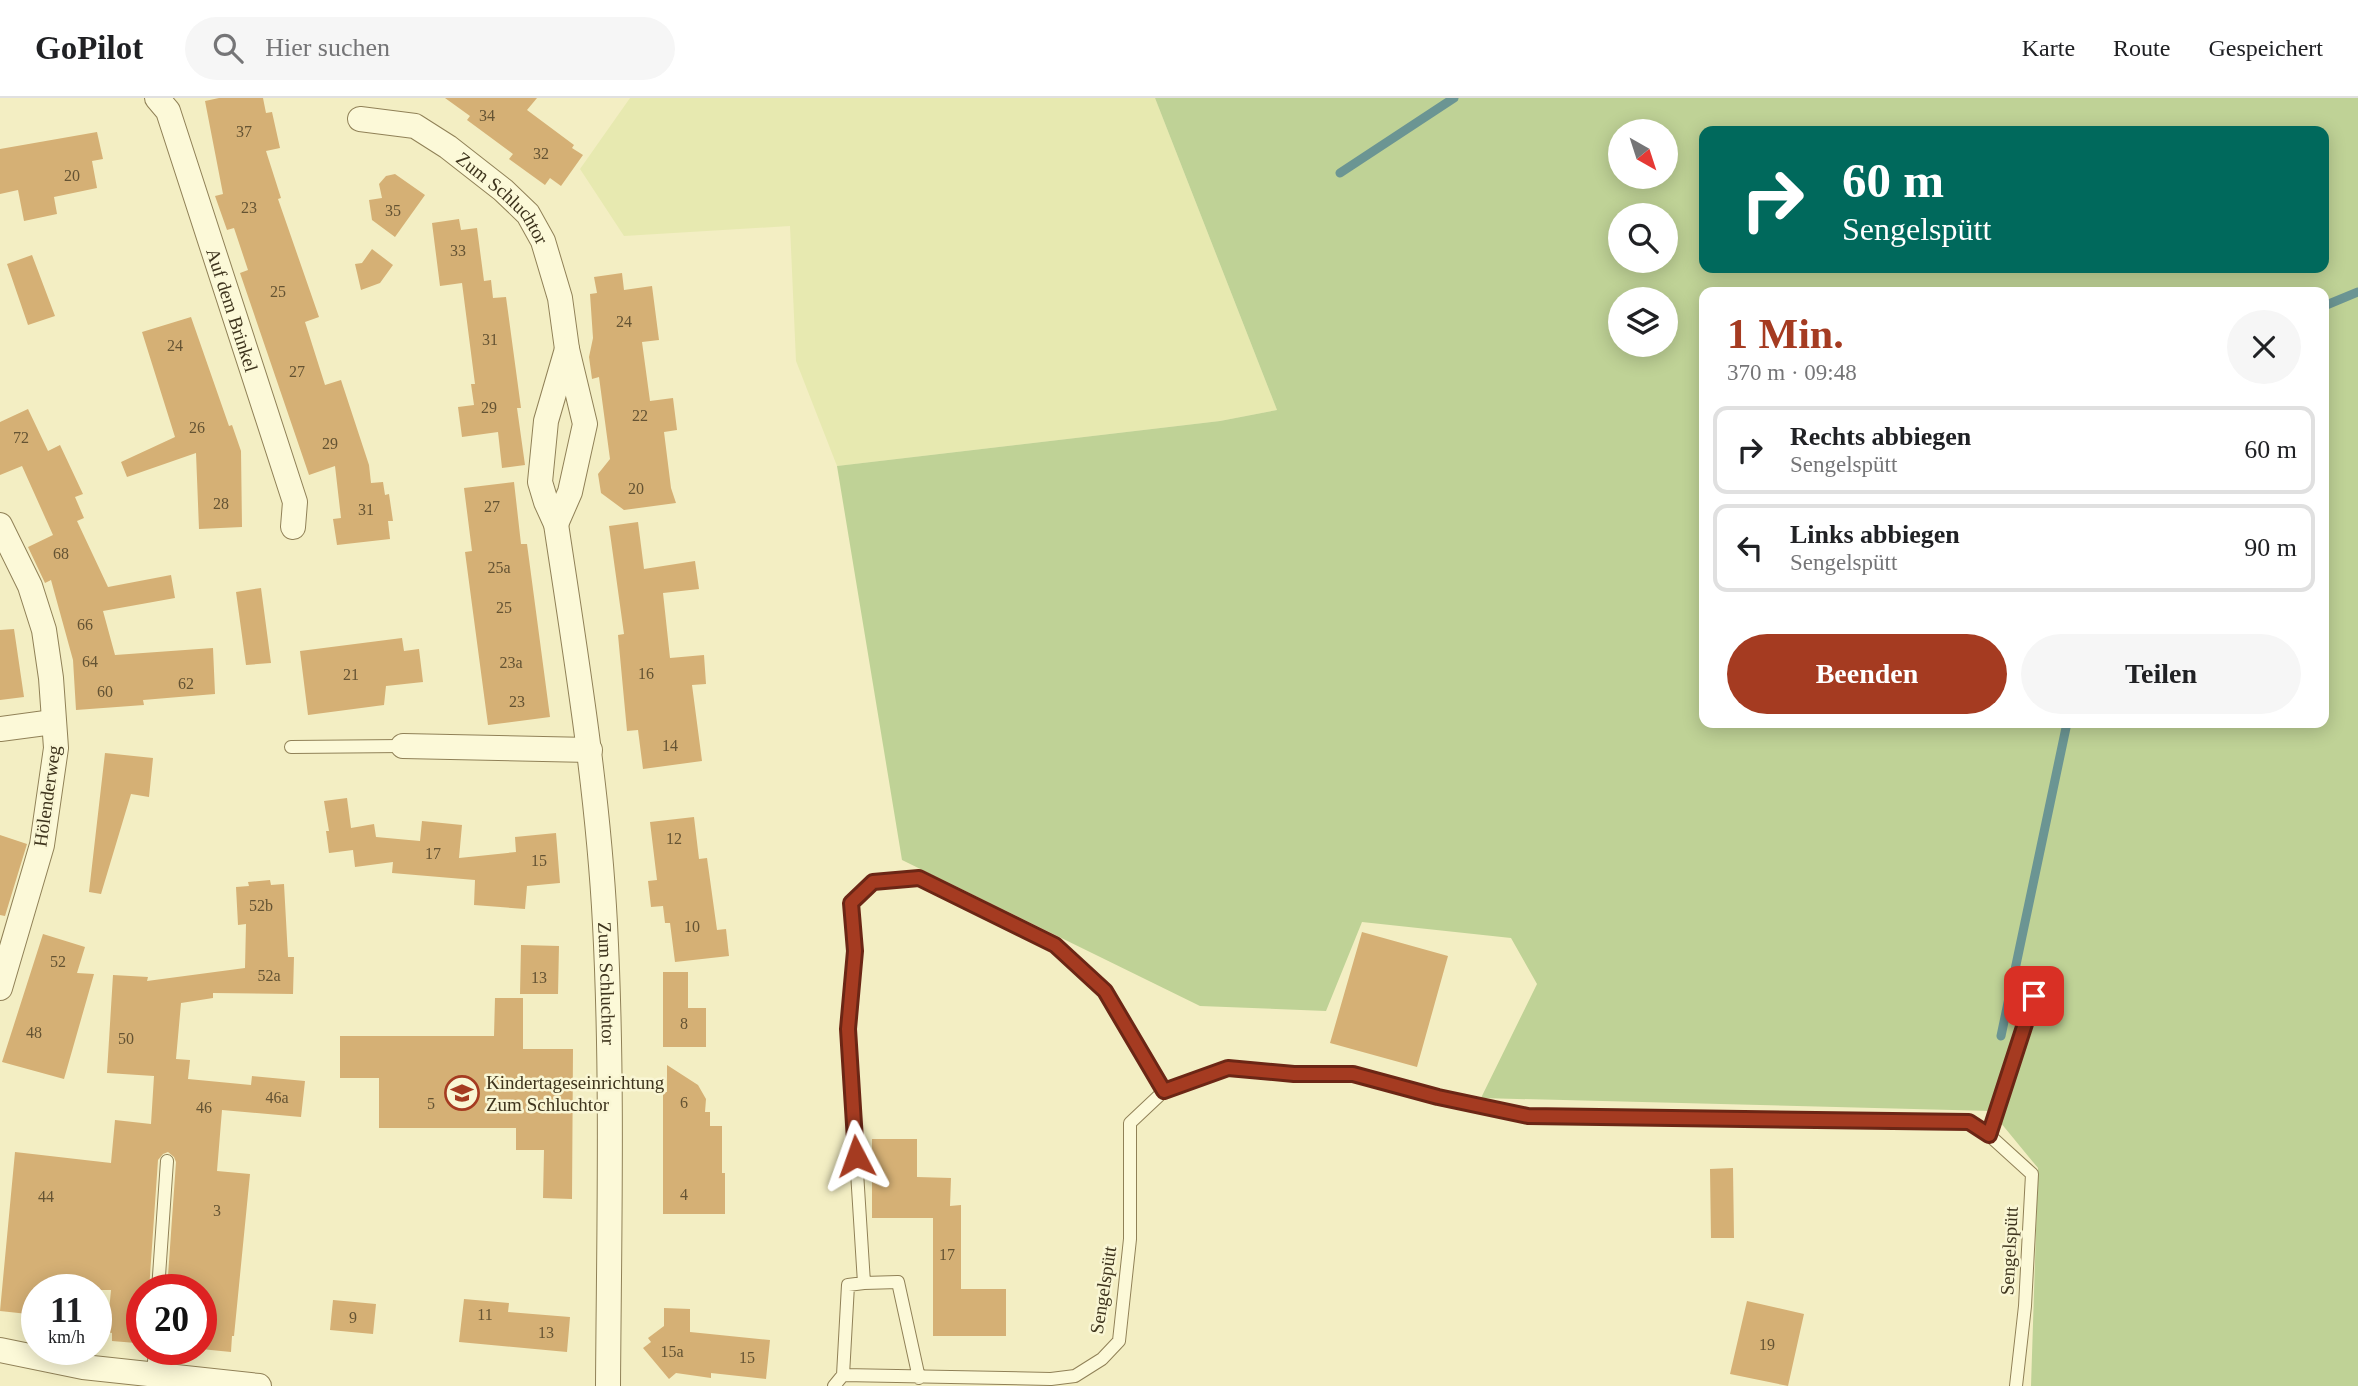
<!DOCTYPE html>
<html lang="de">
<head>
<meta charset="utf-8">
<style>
  :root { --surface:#fff; --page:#f6f6f6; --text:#202124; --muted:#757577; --line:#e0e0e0; --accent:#a53b21 }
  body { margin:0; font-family:Georgia,serif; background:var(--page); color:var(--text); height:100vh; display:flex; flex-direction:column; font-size:26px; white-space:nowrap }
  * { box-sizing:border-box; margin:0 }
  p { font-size:23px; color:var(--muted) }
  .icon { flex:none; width:38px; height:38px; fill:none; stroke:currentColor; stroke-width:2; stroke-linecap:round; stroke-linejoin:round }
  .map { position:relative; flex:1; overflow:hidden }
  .side { position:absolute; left:1699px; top:189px; width:630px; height:441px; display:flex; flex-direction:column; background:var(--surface); border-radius:14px; box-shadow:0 4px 18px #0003 }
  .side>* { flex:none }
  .top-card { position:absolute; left:1699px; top:28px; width:630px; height:147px; border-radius:14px; box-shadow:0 4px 18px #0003; background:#00695c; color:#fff; overflow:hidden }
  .needle { width:46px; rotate:141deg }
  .tools { position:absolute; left:1608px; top:21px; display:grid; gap:14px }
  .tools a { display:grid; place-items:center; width:70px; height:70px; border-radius:50%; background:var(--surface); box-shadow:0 4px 18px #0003; font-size:35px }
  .speed { position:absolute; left:21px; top:1176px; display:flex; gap:14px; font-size:35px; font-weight:700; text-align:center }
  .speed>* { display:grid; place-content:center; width:91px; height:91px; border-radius:50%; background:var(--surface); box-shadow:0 4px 18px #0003; line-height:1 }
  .speed small { font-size:18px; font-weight:400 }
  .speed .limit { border:10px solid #d22; background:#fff; color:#111 }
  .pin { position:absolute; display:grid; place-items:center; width:60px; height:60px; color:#fff; margin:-30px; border-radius:14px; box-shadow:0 4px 10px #0006 }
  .me { position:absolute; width:77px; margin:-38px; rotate:356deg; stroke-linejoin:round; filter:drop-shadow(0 0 5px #0008) }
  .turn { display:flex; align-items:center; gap:24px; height:147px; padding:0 28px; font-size:32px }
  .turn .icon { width:91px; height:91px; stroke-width:2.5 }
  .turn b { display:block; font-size:49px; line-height:60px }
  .round { display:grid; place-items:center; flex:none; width:74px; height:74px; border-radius:37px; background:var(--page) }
  .overview { display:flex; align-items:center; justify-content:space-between; height:119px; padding:0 28px }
  h1 { font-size:42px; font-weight:600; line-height:52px; color:var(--accent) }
  .action { display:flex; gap:14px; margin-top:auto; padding:14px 28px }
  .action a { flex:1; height:80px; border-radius:42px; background:var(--accent); color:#fff; font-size:28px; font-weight:600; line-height:80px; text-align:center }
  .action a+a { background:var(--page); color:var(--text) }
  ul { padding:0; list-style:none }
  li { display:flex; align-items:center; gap:21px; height:88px; margin:0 14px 10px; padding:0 14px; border:4px solid var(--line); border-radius:14px }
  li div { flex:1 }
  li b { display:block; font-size:26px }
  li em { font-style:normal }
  header { display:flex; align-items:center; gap:42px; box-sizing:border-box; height:98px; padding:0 35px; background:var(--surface); border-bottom:2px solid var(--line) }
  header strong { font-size:33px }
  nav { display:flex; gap:38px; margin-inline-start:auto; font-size:24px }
  .search { width:490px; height:63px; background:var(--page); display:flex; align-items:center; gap:18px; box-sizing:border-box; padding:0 24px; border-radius:38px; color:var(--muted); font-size:26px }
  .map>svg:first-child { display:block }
  .farmland { fill:#e7e9b0 }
  .green { fill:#bfd296; fill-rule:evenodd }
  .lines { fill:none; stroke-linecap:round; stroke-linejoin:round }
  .stream { stroke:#6b9593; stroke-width:9 }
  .building { fill:#d5b075 }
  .lane-casing { stroke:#908157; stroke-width:14 }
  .street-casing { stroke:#908157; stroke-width:26 }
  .lane { stroke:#fcf9d8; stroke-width:12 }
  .street { stroke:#fcf9d8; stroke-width:24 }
  .route-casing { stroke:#6b2615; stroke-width:18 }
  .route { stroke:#a53b21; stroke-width:12 }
  .labels { text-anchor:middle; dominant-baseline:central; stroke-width:5; stroke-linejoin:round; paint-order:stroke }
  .number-label { font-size:16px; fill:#645333 }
  .street-label { font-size:19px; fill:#3e341d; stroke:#f9f6d4 }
  .poi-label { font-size:19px; fill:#3e341d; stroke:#f9f6d4; text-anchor:start }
</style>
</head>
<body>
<header>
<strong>GoPilot</strong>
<div class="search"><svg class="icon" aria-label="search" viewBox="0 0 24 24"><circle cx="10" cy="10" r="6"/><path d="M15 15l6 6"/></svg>Hier suchen</div>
<nav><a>Karte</a><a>Route</a><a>Gespeichert</a></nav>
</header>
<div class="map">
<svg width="2358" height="1288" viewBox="0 0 2358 1288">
  <rect width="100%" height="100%" fill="#f3eec3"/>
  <path class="farmland" d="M630,0H1155L1277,312L1220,323L837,368L796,263L790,128L624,138L580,71Z"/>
  <path class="green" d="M1155,0H2358V1288H2031L2038,1070L1991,1013L1481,1000L1537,886L1511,840L1362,824L1326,913L1200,908L902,762L837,368L1220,323L1277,312ZM1620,33H1666V79H1620ZM1704,33H2324V170H1704ZM1620,117H1666V163H1620ZM1704,194H2324V625H1704ZM1620,201H1666V247H1620Z"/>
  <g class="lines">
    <path class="stream" d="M1340,75L1454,0
      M2324,208L2358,194
      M2001,938L2067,625"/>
  </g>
  <path class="building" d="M219,0H263L266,15L272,14L280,50L266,53L281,100L278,101L319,219L305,224L325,287L341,282L369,367L371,385L383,384L385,397L389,396L393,423H388L390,441L337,447L333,421L341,420L335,368L309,377L240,175L248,172L234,130L227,132L215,98L223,96L205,3Z
    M445,0H537L527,12L574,47L572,50L583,57L561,88L550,80L545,87L509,61L513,56L467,22L470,18Z
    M97,34L103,61L92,63L97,90L54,99L57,116L24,123L18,92L0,96V51Z
    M395,76L425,97L395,139L372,122L369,102L382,100L379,86L386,78Z
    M459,121L461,132L477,130L484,183L491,182L493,200L506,199L521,310H517L525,367L502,370L498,334L462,339L458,309L474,307L471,286H475L462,185L440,188L432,125Z
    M372,151L393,167L380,185L361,192L355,166L362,165Z
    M32,157L55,218L28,227L7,166Z
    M622,175L624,192L652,188L659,242L642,244L650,303L673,300L677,332L664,334L671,390L676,405L624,412L601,395L598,376L610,361L599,279L592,281L589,259L593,240L590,196L597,195L594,179Z
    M191,219L229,328L232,327L241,353L242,429L199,431L196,355L127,379L121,364L175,339L142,234Z
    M28,311L48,353L60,347L83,396L75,399L84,420L77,423L108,489L171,477L175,500L103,513L115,557L213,550L215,596L143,602L144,607L76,612L73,562L51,482L45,485L28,449L53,437L22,368L0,377V324Z
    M514,384L521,446H527L550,619L488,627L465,454L472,453L464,390Z
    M638,424L644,471L695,463L699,491L663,495L670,560L704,557L706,586L692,587L702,663L643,671L638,632L627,633L618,537L624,536L609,428Z
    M261,490L271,565L246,567L236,494Z
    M14,531L24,599L0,602V532Z
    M402,540L404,553L419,551L423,584L386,588L384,607L308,617L300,553Z
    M105,655L153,660L149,699L131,696L101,796L89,794Z
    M347,700L351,730L374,726L376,739L420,743L422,723L462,727L459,760L516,754L515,739L556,735L560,785L527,788L525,811L474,807L475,782L392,775L393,764L355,769L353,752L329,755L326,733H329L324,703Z
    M694,719L699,761L707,760L717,832L726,831L729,858L675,864L670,825H665L663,808L651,809L648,783L657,782L650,724Z
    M0,737L27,746L5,818L0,817Z
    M270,782L271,787L284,786L288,859H294L293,896L213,895V900L181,905L176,961L190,962L188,981L251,987L252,978L305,983L301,1019L222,1012L217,1073L250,1076L234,1238H232L231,1254L201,1251V1192H167L176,1064L174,1059L168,1054L163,1056L158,1062L149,1192H141L136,1245L112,1243V1235L107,1234L111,1192H37V1217L0,1213L15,1054L111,1065L115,1022L151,1026L154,978L107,975L113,877L148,879L147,883L245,870L246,826L238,827L236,789L249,788L248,784Z
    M1362,834L1448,858L1417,969L1330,945Z
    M43,836L85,849L77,875L94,876L64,981L2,964Z
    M521,847L559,848L558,896H520Z
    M663,874H688V910H706V949H663Z
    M495,900H523V951H573L572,1101L543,1100L544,1052H516V1030H379V980H340V938H494Z
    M667,967L698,987L706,1001L705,1014H710V1028H722V1075H725V1116H663V994H667Z
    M872,1041H917V1079L951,1080L950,1108L961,1107V1191H1006V1238H933V1120H872Z
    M1733,1070L1734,1140H1711L1710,1071Z
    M464,1201L509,1205L508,1214L570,1219L567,1254L459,1244Z
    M333,1202L376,1206L373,1236L330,1232Z
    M1747,1203L1804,1216L1788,1288L1730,1276Z
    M664,1210L690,1211V1234L770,1242L766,1281L711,1275V1280L676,1275L669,1281L643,1250L651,1244L648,1240L664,1228Z"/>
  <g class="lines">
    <g class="lane-casing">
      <path id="lane" d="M291,649L403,648
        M864,1185L898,1184L919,1280
        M158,1192L167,1063
        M153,1277L155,1251
        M843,1277L1051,1281L1075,1278L1102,1261L1119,1243L1130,1141V1025L1164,993L1228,970L1294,976H1353L1438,999L1528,1018L1969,1024L1989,1037
        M834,1288L843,1277L848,1187L864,1185L848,931L854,853L851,805L873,784L919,780L1055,847L1105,893L1164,993
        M2016,1288L2025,1208L2032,1076L1989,1037L2034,898"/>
    </g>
    <g class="street-casing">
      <g id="street">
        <path id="s1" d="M157,0L168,13L295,404L293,429"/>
        <path id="s2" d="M360,21L415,28L448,49L503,92L528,116L543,143L560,200L567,251L585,326L570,394L556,426"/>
        <path id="s3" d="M567,251L546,323L540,384L546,404L556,426C576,559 598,692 605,826C613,980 609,1134 608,1288"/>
        <path d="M0,427L30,488L44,532L51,580L56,650L42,747L0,890"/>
        <path d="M0,631L53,624"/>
        <path d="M403,648L590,652"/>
        <path d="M0,1252L83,1269L259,1288"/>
      </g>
    </g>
    <use href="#lane" class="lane"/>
    <use href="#street" class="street"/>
  </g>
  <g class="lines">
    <g class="route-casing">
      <path id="route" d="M856,1058L848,931L855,853L851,805L873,784L919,780L1055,847L1105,893L1164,993L1228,970L1294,976H1353L1438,999L1528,1018L1969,1024L1989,1037L2034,898"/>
    </g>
    <use href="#route" class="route"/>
  </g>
  <defs>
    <g id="school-ring" transform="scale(1.75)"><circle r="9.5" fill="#f9f6d4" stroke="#a53b21" stroke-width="1.5"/><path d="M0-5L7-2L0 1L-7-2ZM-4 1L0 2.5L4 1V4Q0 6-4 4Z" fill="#a53b21"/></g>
  </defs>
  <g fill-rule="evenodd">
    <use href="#school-ring" x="462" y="995"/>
  </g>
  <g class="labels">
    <g class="number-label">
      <text x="487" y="17">34</text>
      <text x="244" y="33">37</text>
      <text x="541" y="55">32</text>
      <text x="72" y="77">20</text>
      <text x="249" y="109">23</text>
      <text x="393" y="112">35</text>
      <text x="458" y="152">33</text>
      <text x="278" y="193">25</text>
      <text x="624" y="223">24</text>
      <text x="490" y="241">31</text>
      <text x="175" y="247">24</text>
      <text x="297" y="273">27</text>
      <text x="489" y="309">29</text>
      <text x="640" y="317">22</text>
      <text x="197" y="329">26</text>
      <text x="21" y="339">72</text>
      <text x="330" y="345">29</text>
      <text x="636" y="390">20</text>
      <text x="221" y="405">28</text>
      <text x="492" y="408">27</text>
      <text x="366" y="411">31</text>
      <text x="61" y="455">68</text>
      <text x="499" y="469">25a</text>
      <text x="504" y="509">25</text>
      <text x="85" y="526">66</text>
      <text x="90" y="563">64</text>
      <text x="511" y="564">23a</text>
      <text x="646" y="575">16</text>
      <text x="351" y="576">21</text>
      <text x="186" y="585">62</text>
      <text x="105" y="593">60</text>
      <text x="517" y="603">23</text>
      <text x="670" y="647">14</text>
      <text x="674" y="740">12</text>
      <text x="433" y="755">17</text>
      <text x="539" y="762">15</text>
      <text x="261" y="807">52b</text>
      <text x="692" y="828">10</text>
      <text x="58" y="863">52</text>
      <text x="269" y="877">52a</text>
      <text x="539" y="879">13</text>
      <text x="684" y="925">8</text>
      <text x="34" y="934">48</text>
      <text x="126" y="940">50</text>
      <text x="277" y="999">46a</text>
      <text x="684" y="1004">6</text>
      <text x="431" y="1005">5</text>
      <text x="204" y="1009">46</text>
      <text x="684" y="1096">4</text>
      <text x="46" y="1098">44</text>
      <text x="217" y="1112">3</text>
      <text x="947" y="1156">17</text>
      <text x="485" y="1216">11</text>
      <text x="353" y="1219">9</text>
      <text x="546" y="1234">13</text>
      <text x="1767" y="1246">19</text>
      <text x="672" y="1253">15a</text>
      <text x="747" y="1259">15</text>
    </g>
    <g class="street-label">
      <text stroke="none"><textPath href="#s2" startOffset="170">Zum Schluchtor</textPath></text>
      <text stroke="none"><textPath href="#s1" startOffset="226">Auf dem Brinkel</textPath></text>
      <text transform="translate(47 698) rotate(-82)">Hölenderweg</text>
      <text stroke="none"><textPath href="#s3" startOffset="644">Zum Schluchtor</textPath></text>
      <text transform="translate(2009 1153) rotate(-87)">Sengelspütt</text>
      <text transform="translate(1103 1192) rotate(-81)">Sengelspütt</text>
    </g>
    <g class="poi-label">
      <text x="486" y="984">Kindertageseinrichtung<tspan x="486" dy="22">Zum Schluchtor</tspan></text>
    </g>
  </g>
</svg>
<div class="tools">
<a><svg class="needle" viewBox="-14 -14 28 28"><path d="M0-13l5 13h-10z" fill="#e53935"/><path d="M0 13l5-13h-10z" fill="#757577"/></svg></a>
<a><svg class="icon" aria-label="search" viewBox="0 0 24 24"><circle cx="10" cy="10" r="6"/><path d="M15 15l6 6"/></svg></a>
<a><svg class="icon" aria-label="layers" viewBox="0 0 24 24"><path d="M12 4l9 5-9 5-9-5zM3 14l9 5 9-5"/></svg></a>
</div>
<div class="speed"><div>11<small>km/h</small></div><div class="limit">20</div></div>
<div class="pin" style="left:2034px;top:898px;background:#d93025"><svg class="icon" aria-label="arrive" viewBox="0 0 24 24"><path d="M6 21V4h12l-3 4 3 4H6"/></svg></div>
<svg class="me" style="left:856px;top:1058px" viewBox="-20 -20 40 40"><path d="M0-17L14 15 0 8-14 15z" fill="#a53b21" stroke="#fff" stroke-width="4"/></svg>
<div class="top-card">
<div class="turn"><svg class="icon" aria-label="right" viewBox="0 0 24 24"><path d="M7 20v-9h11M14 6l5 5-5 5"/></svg><div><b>60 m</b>Sengelspütt</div></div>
</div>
<section class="side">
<div class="overview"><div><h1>1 Min.</h1><p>370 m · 09:48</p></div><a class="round"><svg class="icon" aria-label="close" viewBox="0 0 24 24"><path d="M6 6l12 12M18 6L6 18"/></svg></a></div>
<ul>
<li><svg class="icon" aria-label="right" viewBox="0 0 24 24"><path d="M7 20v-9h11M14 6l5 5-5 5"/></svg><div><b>Rechts abbiegen</b><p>Sengelspütt</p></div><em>60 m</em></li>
<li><svg class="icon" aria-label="left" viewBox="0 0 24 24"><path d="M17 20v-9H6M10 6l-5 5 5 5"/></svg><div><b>Links abbiegen</b><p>Sengelspütt</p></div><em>90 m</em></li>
</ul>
<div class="action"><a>Beenden</a><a>Teilen</a></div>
</section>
</div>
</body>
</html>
